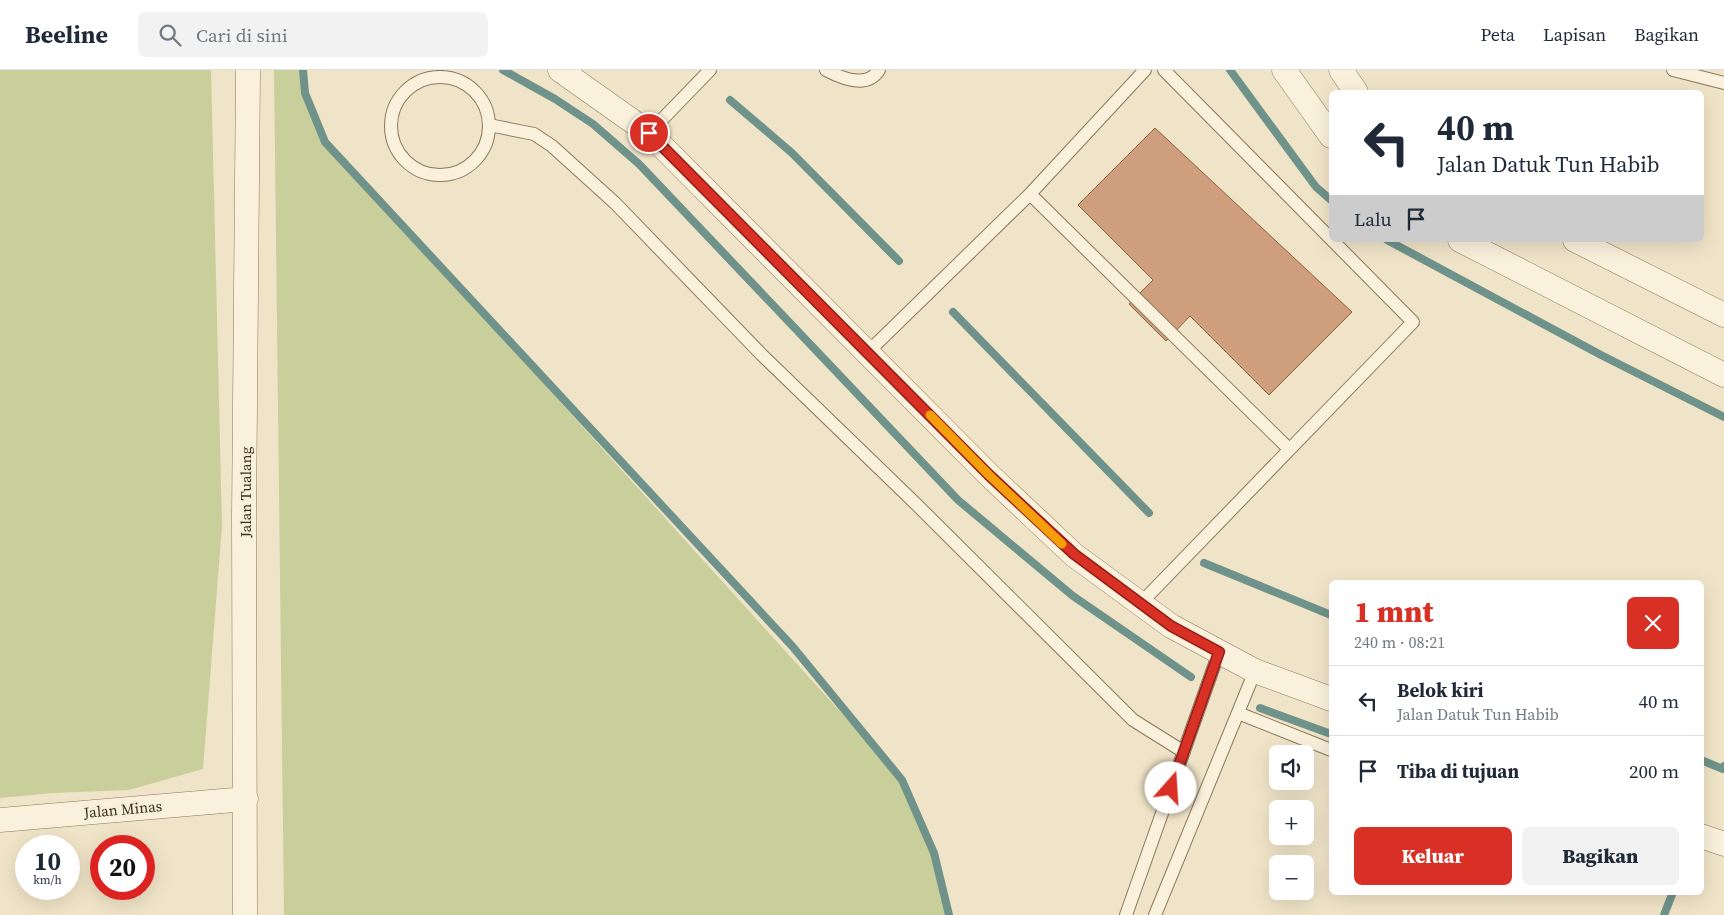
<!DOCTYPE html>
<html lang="id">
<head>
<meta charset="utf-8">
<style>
  :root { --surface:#fff; --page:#f2f2f3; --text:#1f2937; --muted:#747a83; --line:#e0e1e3; --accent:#d93025 }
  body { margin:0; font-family:"Source Serif 4",serif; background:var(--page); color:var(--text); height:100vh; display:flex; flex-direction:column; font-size:19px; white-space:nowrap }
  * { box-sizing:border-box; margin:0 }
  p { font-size:16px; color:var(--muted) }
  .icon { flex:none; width:28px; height:28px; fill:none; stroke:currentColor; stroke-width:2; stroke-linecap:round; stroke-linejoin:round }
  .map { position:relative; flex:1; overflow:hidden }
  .sheet { position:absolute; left:1329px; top:510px; width:375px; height:315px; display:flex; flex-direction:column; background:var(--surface); border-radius:8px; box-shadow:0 5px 20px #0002 }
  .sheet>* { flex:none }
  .top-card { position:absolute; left:1329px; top:20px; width:375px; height:152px; border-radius:8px; box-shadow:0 5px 20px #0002; background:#fff; color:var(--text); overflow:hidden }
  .controls { position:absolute; left:1269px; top:675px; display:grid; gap:10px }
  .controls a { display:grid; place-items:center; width:45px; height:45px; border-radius:8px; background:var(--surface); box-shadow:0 5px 20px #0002; font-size:25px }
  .speed { position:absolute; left:15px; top:765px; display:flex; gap:10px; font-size:25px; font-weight:700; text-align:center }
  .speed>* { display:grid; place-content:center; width:65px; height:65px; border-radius:50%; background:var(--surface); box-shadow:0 5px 20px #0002; line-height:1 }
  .speed small { font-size:12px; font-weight:400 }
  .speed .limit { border:8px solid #d22; background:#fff; color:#111 }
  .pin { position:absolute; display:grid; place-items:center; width:42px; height:42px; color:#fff; margin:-21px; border:2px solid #fff; border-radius:50%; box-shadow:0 1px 5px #0007 }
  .me { position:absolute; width:55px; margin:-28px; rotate:19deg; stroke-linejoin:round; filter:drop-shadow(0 0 4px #0008) }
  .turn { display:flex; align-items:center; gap:18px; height:105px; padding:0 25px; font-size:22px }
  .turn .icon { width:65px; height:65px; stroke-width:2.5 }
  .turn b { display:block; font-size:35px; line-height:42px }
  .then { display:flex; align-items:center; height:48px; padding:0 25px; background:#0003; gap:10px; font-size:19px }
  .round { display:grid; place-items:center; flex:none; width:52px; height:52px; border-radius:8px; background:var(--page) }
  .headline { display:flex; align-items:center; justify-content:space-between; height:85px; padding:0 25px }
  h1 { font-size:30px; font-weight:800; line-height:38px; color:var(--accent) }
  .cta { display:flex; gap:10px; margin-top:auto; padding:10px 25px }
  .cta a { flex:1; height:58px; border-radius:8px; background:var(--accent); color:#fff; font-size:20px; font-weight:800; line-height:58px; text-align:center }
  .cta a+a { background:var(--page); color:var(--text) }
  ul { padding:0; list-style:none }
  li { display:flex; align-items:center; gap:15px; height:70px; padding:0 25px; border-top:1px solid var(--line) }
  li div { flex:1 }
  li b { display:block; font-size:19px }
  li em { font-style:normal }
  header { display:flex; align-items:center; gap:30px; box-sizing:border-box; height:70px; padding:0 25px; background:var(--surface); border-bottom:1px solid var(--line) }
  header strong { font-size:24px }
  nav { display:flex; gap:28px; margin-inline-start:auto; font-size:18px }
  .search { width:350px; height:45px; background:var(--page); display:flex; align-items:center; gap:12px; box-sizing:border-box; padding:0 18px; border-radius:8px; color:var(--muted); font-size:19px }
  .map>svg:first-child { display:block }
  .green { fill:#c9cf9b }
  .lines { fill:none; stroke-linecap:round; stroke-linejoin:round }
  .stream { stroke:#6f938a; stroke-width:8 }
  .building { fill:#cf9f7d; stroke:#8d5f41 }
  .service-casing { stroke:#8d765c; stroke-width:14 }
  .minor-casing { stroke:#8d765c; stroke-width:25 }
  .service { stroke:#faf1dc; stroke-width:12 }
  .minor { stroke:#faf1dc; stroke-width:24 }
  .route-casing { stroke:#8d1f18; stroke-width:12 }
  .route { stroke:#d93025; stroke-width:9 }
  .slow { stroke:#f59e0b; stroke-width:9 }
  .labels { text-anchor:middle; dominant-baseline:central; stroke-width:4; stroke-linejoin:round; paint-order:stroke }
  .street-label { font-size:15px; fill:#3d2e20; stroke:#f7eed8 }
</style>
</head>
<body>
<header>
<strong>Beeline</strong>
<div class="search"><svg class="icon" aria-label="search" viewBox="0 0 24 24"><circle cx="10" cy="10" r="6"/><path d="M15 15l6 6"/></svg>Cari di sini</div>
<nav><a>Peta</a><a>Lapisan</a><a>Bagikan</a></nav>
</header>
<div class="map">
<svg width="1724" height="845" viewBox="0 0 1724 845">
  <rect width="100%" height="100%" fill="#f0e4c8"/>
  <path class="green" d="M0,0H211L222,456L203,699L129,720L53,723L0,728Z
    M274,0H303L305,23L325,72L902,710L934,783L949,845H284Z"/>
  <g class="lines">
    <path class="stream" d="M303,0L305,23L325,72L793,577L902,710L934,783L949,845
      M503,0L555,29L593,54L639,94L958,430L1073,526L1191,607
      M1230,0L1316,117L1331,130
      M730,30L792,83L899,191
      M1387,170L1601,285L1724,347
      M953,242L1149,443
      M1204,493L1331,545
      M1260,638L1331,664
      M1701,690L1723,699L1724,696
      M1664,845L1673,822"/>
  </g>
  <path class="building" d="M1155,58L1352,242L1269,325L1190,246L1166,271L1129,234L1153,210L1078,135Z"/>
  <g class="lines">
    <g class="service-casing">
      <path id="service" d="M826,0C841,8 867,19 879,0
        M1164,0L1331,169
        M1673,0L1724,13
        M391 56a49 49 0 1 1 98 0a49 49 0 1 1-98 0Z
        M489,55L534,64L552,76L615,133L762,285L915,433L1133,650L1184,682
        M649,63L710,0
        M1030,124L1289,379
        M868,282L1030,124L1145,0
        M1140,534L1413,252L1332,170
        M1238,643L1331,680
        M1126,845L1219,582
        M1155,845L1255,601"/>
    </g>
    <g class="minor-casing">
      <path id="minor" d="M560,0L649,63L989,405L1074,485L1171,556L1255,601L1331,629
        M1284,0L1331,66
        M1341,0L1356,22
        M1460,170L1724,305
        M1575,170L1724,245
        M0,750L246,729
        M1701,766L1724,774
        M245,845L244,446L248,0"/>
    </g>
    <use href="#service" class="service"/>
    <use href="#minor" class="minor"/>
  </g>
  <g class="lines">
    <g class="route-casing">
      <path id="route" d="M649,63L989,405L1074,484L1171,556L1219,582L1171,718"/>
    </g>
    <use href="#route" class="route"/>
    <path class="slow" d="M930,345L989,405L1062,474"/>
  </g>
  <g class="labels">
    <g class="street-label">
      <text transform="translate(245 422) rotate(-90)">Jalan Tualang</text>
      <text transform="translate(123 739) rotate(-5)">Jalan Minas</text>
    </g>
  </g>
</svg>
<div class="controls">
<a><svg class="icon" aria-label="sound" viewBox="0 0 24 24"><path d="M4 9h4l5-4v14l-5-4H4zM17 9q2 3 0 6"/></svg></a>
<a>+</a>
<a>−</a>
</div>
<div class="speed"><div>10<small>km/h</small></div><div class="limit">20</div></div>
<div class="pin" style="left:649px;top:63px;background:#d93025"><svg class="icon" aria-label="arrive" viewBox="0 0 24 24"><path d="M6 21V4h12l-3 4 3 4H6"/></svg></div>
<svg class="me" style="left:1171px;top:718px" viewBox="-20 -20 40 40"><circle r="19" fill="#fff"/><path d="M0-13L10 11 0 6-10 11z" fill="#d93025"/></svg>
<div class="top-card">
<div class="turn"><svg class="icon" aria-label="left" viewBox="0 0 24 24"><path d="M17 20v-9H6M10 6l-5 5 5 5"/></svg><div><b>40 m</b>Jalan Datuk Tun Habib</div></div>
<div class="then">Lalu<svg class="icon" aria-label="arrive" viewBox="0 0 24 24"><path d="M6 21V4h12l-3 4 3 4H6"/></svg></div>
</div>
<section class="sheet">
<div class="headline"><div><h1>1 mnt</h1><p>240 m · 08:21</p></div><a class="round" style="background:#d93025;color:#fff"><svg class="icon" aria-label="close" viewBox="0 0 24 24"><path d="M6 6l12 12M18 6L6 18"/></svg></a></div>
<ul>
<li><svg class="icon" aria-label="left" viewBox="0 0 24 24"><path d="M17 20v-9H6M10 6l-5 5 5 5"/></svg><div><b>Belok kiri</b><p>Jalan Datuk Tun Habib</p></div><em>40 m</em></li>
<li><svg class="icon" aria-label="arrive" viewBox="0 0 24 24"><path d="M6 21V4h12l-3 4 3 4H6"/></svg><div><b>Tiba di tujuan</b></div><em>200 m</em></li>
</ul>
<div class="cta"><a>Keluar</a><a>Bagikan</a></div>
</section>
</div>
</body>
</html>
